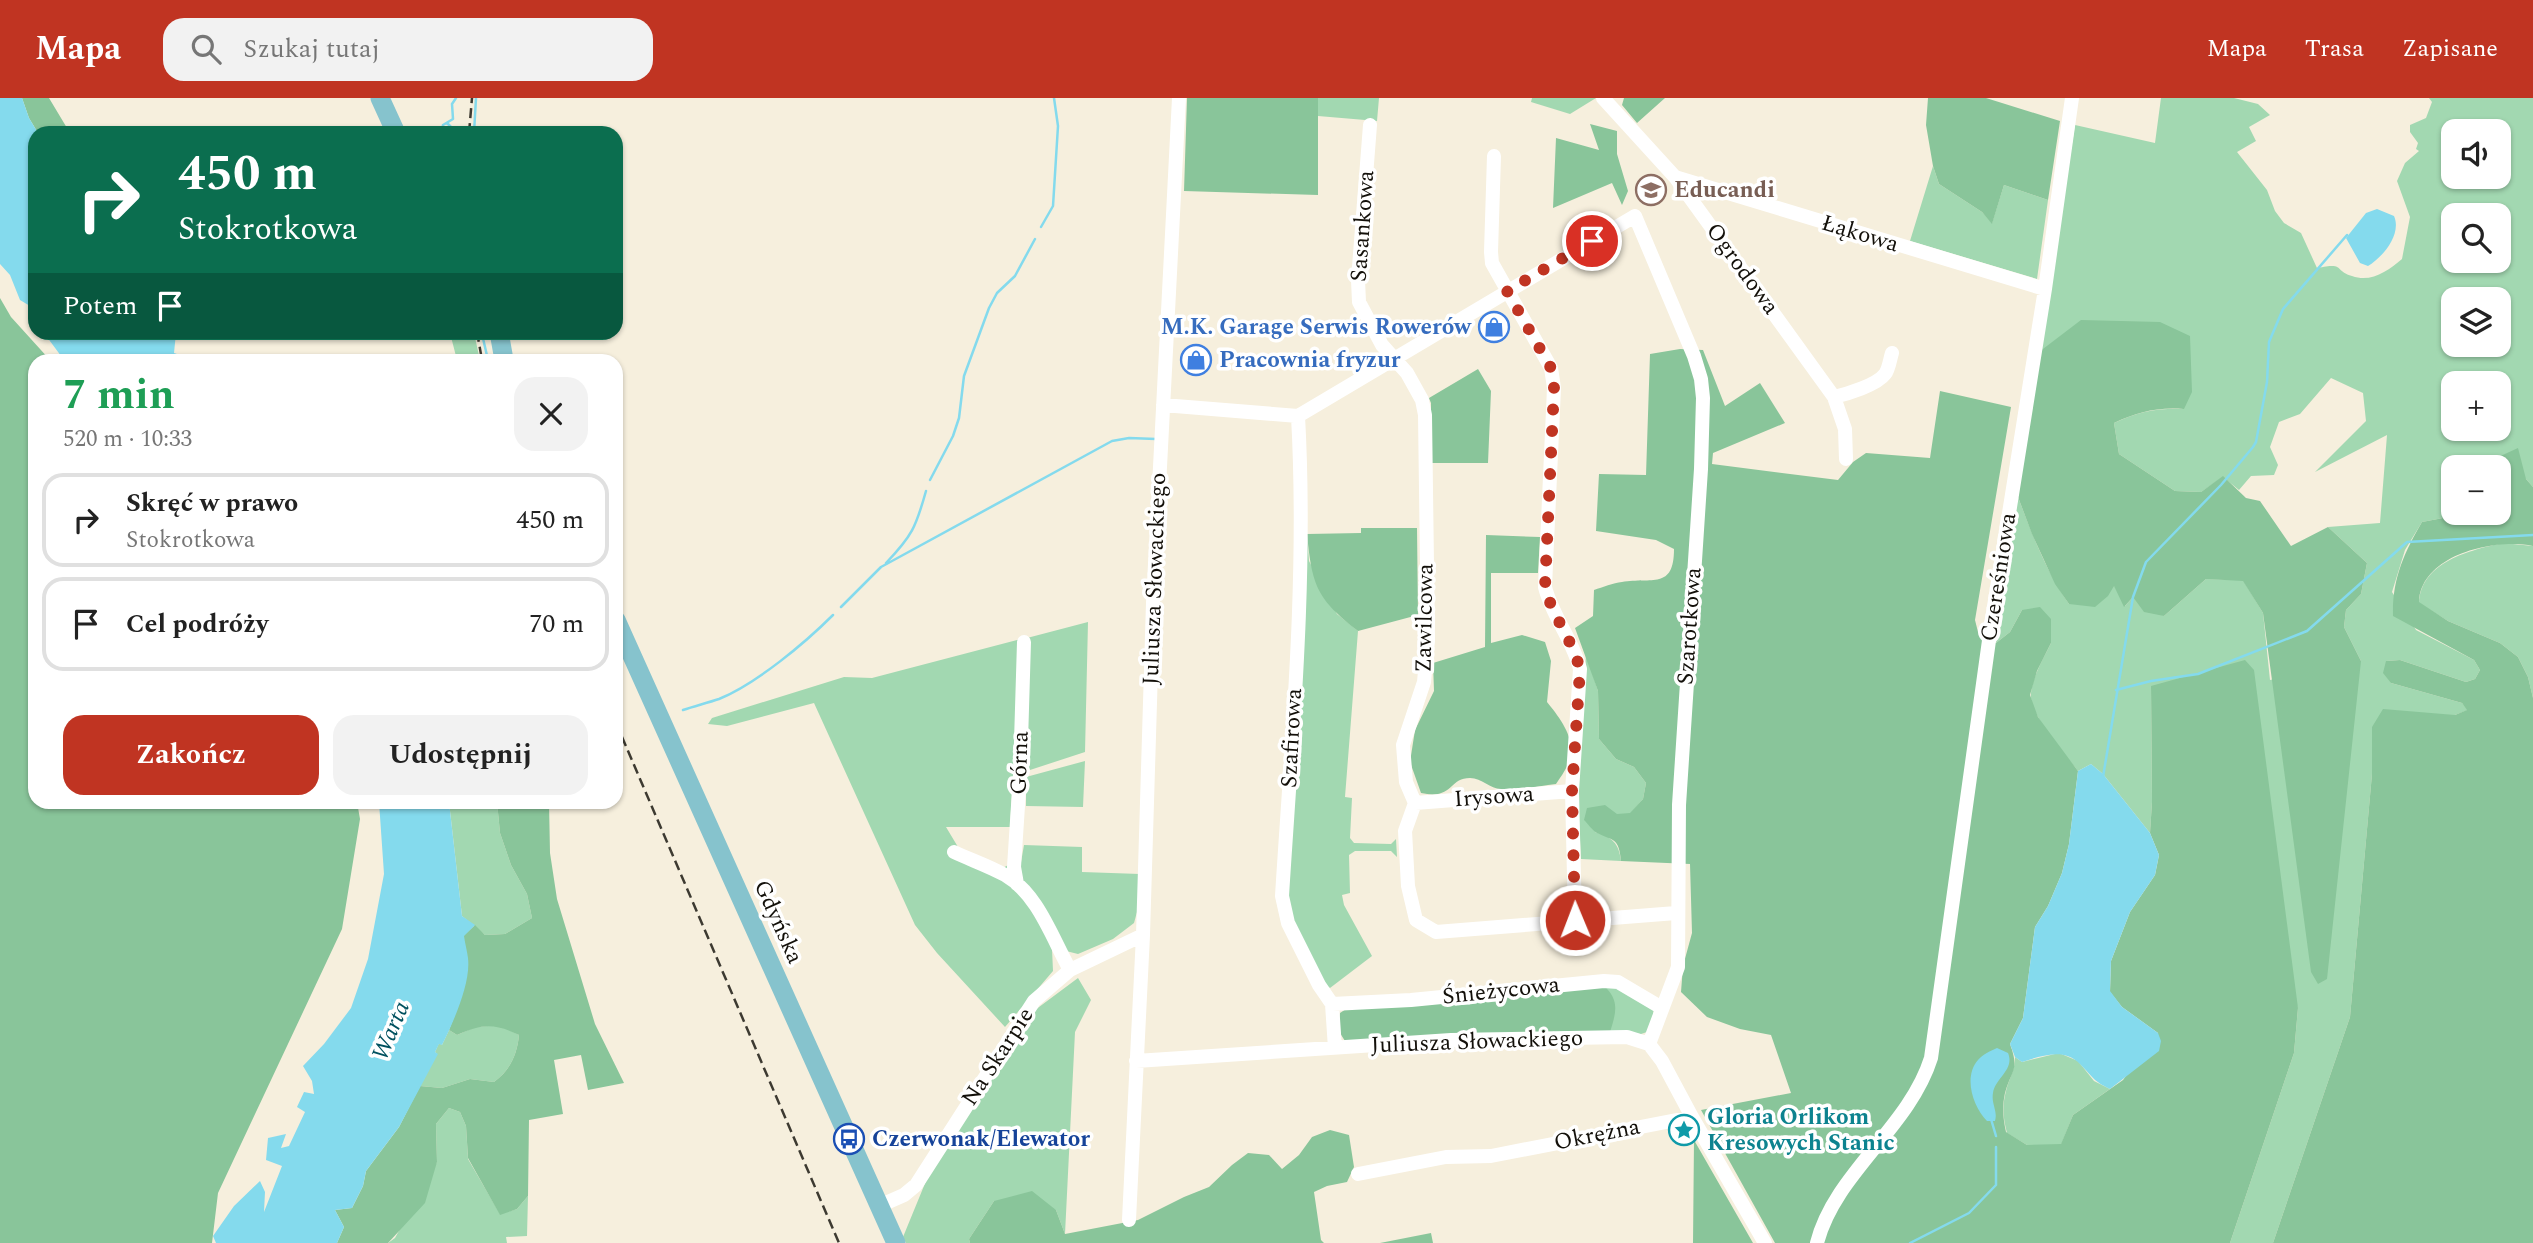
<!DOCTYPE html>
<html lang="pl">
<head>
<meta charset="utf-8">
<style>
  :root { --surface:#fff; --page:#f2f2f2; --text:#222; --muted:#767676; --line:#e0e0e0; --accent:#c03422 }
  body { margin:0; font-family:Spectral,serif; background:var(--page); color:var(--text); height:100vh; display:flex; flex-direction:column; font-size:26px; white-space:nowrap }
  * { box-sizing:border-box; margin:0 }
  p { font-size:23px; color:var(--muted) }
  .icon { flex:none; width:38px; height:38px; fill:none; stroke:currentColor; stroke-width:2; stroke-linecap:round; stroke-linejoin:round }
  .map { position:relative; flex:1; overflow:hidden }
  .side { position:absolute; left:28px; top:256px; width:595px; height:455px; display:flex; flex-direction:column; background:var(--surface); border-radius:21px; box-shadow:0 2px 5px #0004 }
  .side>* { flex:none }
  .top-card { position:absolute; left:28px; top:28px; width:595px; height:214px; border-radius:21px; box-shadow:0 2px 5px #0004; background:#0b6e4f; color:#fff; overflow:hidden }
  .fabs { position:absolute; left:2441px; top:21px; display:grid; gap:14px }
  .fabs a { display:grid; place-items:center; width:70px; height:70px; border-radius:14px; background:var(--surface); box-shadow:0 2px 5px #0004; font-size:35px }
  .pin { position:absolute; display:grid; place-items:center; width:60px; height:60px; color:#fff; margin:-30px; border:4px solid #fff; border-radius:50%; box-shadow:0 2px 7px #0007 }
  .me { position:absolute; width:77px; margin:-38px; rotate:359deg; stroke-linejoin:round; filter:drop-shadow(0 0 5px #0008) }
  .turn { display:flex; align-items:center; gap:24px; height:147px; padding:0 35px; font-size:32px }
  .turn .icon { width:91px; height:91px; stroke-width:2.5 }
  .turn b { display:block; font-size:49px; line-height:60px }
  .then { display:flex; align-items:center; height:66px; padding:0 35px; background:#0003; gap:14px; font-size:26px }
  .round { display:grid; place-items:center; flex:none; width:74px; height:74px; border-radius:21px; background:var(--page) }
  .summary { display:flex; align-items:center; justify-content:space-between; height:119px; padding:0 35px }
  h1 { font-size:42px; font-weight:700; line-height:52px; color:#1e9e55 }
  .primary-button { display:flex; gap:14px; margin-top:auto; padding:14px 35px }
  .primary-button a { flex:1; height:80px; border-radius:21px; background:var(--accent); color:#fff; font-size:28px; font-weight:700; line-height:80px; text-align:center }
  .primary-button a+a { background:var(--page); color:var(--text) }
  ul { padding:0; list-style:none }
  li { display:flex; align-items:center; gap:21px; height:94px; margin:0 14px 10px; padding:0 21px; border:4px solid var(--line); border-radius:21px }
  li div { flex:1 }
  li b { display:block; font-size:26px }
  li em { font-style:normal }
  header { display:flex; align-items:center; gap:42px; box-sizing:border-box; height:98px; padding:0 35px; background:var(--accent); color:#fff }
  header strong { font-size:33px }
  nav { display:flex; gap:38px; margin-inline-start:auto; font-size:24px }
  .search { width:490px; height:63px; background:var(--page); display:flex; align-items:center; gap:18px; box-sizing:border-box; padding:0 24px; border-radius:21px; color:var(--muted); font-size:26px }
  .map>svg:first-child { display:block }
  .green { fill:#a2d8b1; fill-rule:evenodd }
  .forest { fill:#89c59a }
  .water { fill:#84daed }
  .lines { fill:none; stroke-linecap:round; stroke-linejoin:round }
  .stream { stroke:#84daed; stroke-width:2.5 }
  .minor { stroke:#fff; stroke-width:14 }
  .major { stroke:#86c3cd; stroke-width:19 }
  .rail { stroke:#3d3a31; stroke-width:2.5; stroke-dasharray:10 5; stroke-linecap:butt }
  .route { stroke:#c03422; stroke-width:12; stroke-dasharray:0 21.6 }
  .labels { text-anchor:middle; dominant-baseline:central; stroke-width:7; stroke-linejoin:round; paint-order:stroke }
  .education-label { font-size:23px; font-weight:bold; fill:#785e54; stroke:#fff; text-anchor:start }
  .street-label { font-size:23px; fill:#13100a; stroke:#fff }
  .shop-label { font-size:23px; font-weight:bold; fill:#366cbe; stroke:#fff; text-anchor:end }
  .culture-label { font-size:23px; font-weight:bold; fill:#0d838f; stroke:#fff; text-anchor:start }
  .transit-label { font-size:23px; font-weight:bold; fill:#164399; stroke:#fff; text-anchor:start }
  .water-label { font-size:24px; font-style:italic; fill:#00515f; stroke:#fff }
</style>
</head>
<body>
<header>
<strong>Mapa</strong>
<div class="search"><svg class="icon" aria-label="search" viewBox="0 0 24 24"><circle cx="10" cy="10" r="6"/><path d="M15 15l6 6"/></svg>Szukaj tutaj</div>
<nav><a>Mapa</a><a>Trasa</a><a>Zapisane</a></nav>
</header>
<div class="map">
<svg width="2533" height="1145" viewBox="0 0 2533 1145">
  <rect width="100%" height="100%" fill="#f6efdd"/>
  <path class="green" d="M1318,0H1379L1377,23L1318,18Z
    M1532,0H1596L1570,16L1531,4Z
    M2161,0H2234L2258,6L2270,17L2249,29L2256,43L2237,54L2267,92L2275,113L2284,125L2301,135L2317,170C2346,164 2333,172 2352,178C2371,185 2388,173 2402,161L2410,119L2397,83L2405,65L2419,53L2416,51L2418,45L2410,34V27L2426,20L2432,4L2429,0H2533V389L2526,381L2494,361L2491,369H2454V415H2469L2422,424L2405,452L2392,494L2416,532L2474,562L2480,572L2475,581L2466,584L2400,562L2386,563L2391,585L2462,605L2468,612L2455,617L2372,629V676L2350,919L2273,1145H2230L2294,955L2298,910L2151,588L2152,704L2150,735L2103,676L2091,666L2078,673C2065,656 2028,616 2031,595C2033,577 2044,560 2051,545L2022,512L2010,534L1996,545L2018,399C2032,436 2046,473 2069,506L2114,487L2125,508L2133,499L2164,518L2206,481L2243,482L2263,515L2270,582L2361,563L2344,529L2346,512L2361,496L2367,465L2328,429L2380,425L2387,337L2315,374L2366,323L2363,295L2331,280L2300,316L2279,324L2270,349L2278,367L2274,377L2251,378L2239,392L2223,379L2201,394L2175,393L2119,356L2114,325C2138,314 2157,310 2184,311L2039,254L2075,27L2155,45ZM2454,33H2499V79H2454ZM2454,117H2499V163H2454ZM2454,201H2499V247H2454ZM2454,285H2499V331H2454Z
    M1933,68L1939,86L1982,114L1992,125L2004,87L2048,102L2037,181L1910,143Z
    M450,235H474L480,262H457Z
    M1307,436L1309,463L1337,516L1358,533L1345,699L1352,700L1350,740L1354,745L1391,746L1396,741L1397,759L1391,753H1355L1349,757L1350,795L1342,797L1344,807L1372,858L1330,890L1324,886L1300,842L1286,799Z
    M2503,445L2533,448V600L2528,579L2518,559L2500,545L2448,523L2419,505C2421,464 2470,452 2503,445Z
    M1088,524L1085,654L1030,672L1024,667L1027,540Z
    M1021,541L1010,729H946L961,754L1001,771L1010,766L1038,819L1052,851L1053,873L1005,929L937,855L915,827L814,605L727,628L708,626L712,620L844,579L872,580Z
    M1586,556L1598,593L1599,641L1616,661L1634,669L1646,685L1643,701L1630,716H1617L1595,734C1612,739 1619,745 1621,763L1581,761L1578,703Z
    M1085,663L1083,709L1026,708V679Z
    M449,704H497L500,735L511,767L527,796L532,820L505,836L485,837L462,818Z
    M1024,747L1082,749V774L1140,776V803L1134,825L1113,841L1078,856L1066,853L1025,790L1020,770Z
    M1078,880L1091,902L1075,934L1065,1136L1056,1112L994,1103L969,1141L970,1145H906L903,1139L926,1083L1031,915Z
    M1613,887L1654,911L1650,933L1641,936L1610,934L1604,888Z
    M500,927L519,937C517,957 510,972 494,984L470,981L442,990L420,988L437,956L435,954L439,945L442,947L449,932L457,937L475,929Z
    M2059,955L2078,963L2094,983L2110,991L2073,1017L2061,1047H2027L2007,1035C2003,1020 2002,1008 2006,993C2009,980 2015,973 2015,959L2022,964Z
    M449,1010L460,1014L466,1028L468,1061L500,1116L517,1111L528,1098L527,1138L506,1139L507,1145H388L395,1140L437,1064L436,1026Z"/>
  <path class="forest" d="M22,0H49L70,35H38L29,20Z
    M1187,0H1318V97L1184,93Z
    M1624,0H1665L1637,25L1622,7Z
    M1928,0H1986L2060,23L2048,102L2004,87L1992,126L1982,114L1939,86L1933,68L1926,27Z
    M1590,26L1617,33V56L1628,93L1622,107L1612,85L1553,110L1556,40L1599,52Z
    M0,200L11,219L50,262H35V704H357L360,721L342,831L218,1095L212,1145H0Z
    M2081,222L2160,224L2190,238L2192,294L2184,311C2157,309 2138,314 2114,325L2119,356L2175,393L2201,394L2223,378L2246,400L2260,403L2291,448L2328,429L2367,465L2361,496L2346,512L2344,529L2361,563L2327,881L2318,886L2311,874L2263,515L2243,483L2206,481L2164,518L2144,514L2133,499L2124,509L2114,488L2108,498L2095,509L2069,506L2055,486L2032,436L2018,399L2039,254Z
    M1680,251L1703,252L1725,308L1760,285L1785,325L1713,355L1712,366L1838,382L1853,364L1866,355L1930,360L1940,293L2011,309L1975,522L1978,534L1996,545L2010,534L2022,512L2040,509L2051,521V545L2037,573L2030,597L2038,619L2078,673L2069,746L2062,775L2048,808L2035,829L2023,920L2010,946C2020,973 2011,972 2005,995C2002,1009 2003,1020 2006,1034L2027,1047L2061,1046L2073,1017L2123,982L2158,935L2122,909L2110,894L2111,863L2130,814L2155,777L2159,757L2150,735L2152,704L2151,588L2245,562L2254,572L2298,910L2294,955L2230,1145H1775L1701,1012L1791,995L1771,937L1740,931L1707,919L1681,894L1683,868L1692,835L1690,766L1621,763C1619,739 1613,743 1597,735C1592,732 1588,726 1584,722L1587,710L1605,707L1617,716L1630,715L1643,701L1646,685L1634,669L1616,661L1599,641L1598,593L1575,530L1593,518L1594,492C1603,489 1613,485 1622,484C1652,479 1674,492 1674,451L1656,442L1596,433L1599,376L1646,377L1650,256Z
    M1478,271L1491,293L1488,365H1431V305L1429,300Z
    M2518,350L2526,381L2533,389V448C2494,440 2421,457 2419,504L2448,523L2500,545L2518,559L2528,579L2533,600V1145H2273L2350,919L2372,676V629L2383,611L2455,617L2467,612L2462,605L2391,585L2383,575L2386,563L2400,562L2466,584L2475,581L2480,572L2474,562L2393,518C2392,481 2404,455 2422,424L2469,415H2499V369H2491L2494,361Z
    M1361,430H1417L1418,517L1358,533C1317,501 1312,488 1307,436L1361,435Z
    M1486,437L1540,439L1538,475H1491V545L1522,537L1545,544L1551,563L1547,604C1560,620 1579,644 1568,666C1565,673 1560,680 1556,686C1538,688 1519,693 1501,691C1490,691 1482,680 1470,680C1448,680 1454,702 1421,695L1410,664L1415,632L1434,593L1433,565L1485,549Z
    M497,704H549L550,755L557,801L595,926L624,985L588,992L581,957L554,962L563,1016L529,1022L528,1098L517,1111L500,1117L468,1060L466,1028L460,1014L449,1010L436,1026L437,1064L425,1105L388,1145H337L344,1129L335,1112L352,1110L363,1088L366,1073L399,1029L420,988L442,990L470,981L494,984C510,972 517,957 519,937C494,925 482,926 457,937L449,932C463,895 472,877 463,838L475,827L485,837L505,836L532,820L527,796L511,767L500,735Z
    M1604,888C1620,902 1616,915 1610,934L1345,943L1338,932L1340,915L1349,909Z
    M1330,1032L1349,1037L1354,1069L1347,1084L1327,1088L1314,1094L1321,1142L1324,1145H970L969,1141L994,1103L1032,1093L1056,1112L1065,1136L1138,1122L1184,1099L1209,1089L1232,1067L1248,1055L1269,1057L1282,1071L1299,1057L1312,1039Z
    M1694,1042L1753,1145H1693Z
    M1431,1135L1433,1145H1380Z"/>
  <path class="water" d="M0,0H22L29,20L38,35H35V211L20,202L10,177L0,166Z
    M2377,111L2394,118C2402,136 2383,159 2368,168L2360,165L2346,140L2366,115Z
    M44,235H176L174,255L189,260L190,262H64Z
    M2091,666L2103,676L2150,735L2159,757L2155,777L2130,814L2111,863L2110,893L2122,909L2158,935L2161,943L2159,953L2110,991C2093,983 2092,978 2080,966C2064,949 2041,958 2022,964L2015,959L2010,946L2023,920L2035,829L2048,808L2062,775L2069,746L2078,673Z
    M379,704H449L462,818L475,827L464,838C465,845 467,853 468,860C471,885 453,925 442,947L439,946L435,954L438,956L399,1029L366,1073L363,1088L352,1110L335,1112L344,1129L337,1145H216L213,1138L234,1108L260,1083L265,1094L264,1114L282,1068L266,1062L268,1040L286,1036L281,1050L289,1048L305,1014L297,1009L304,994L314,996L312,983L303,968L324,946L351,910L368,861L384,776Z
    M1997,950L2008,955C2015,972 1995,980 1993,995C1991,1006 1998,1013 1995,1023H1987C1973,1009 1963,979 1978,962C1982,957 1990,953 1997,950Z"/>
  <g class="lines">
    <path class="stream" d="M447,25L457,35
      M436,35L442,33L443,27L453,21L452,6L456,0
      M474,35L476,0
      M1041,129L1053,108L1058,28L1054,0
      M482,236L488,262
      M930,382L953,338L959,320L964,278L989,210L997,195L1015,178L1035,141
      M886,465C912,438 916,429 926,393
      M881,469L1112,343L1129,340L1156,341
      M841,509L881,469
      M2116,592L2151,583L2198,576L2307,533L2407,444L2533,437
      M683,612C695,608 707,605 719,601C756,586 805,545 833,517
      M2103,679L2133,499L2146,464L2221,387L2253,349L2256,344L2267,284L2269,244L2283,211L2347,137
      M1991,1021L1996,1038
      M1910,1145L1969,1115L1996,1087V1049"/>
    <path class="minor" d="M1603,0L1675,79L1834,299L1845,331L1846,361
      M1370,27L1358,182L1359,204L1382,247L1407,275L1422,302L1425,317L1428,542L1424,584L1403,647L1406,684L1415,705L1405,733L1408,788L1416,822L1436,834L1676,815
      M1494,58L1491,154L1492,165L1551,270L1554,290L1545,489C1552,518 1573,542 1580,571L1572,693L1575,822
      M1675,79L2045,191
      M1834,299C1847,296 1877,287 1885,276C1889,271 1890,261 1892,255
      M1163,307L1298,318L1635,118L1694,258L1701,281L1703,300L1701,371L1679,707L1678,869L1649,946
      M1298,318C1307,478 1292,639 1282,798L1288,825L1319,887L1332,906L1335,950
      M1415,705L1572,693
      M954,754C971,762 989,768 1005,777C1038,796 1052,840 1070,872
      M1017,786L1014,769L1020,677L1024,544
      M1332,906L1411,902L1604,883L1618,884L1662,910
      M1136,963L1451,942L1627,939L1649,946L1662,963L1692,1019L1765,1145
      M1358,1076L1446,1059L1491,1058L1692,1019
      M879,1108L904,1097L916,1087L1034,903L1070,872L1143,837
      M1129,1122L1143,837L1153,505L1179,0
      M1817,1145C1835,1075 1909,1030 1931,960L1992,521L2045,191L2072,0"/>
    <path class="major" d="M380,0L396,35
      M499,234L504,262
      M616,522L896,1145"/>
    <path class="rail" d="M469,35L472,0
      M477,234L482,262
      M616,625L839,1145"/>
  </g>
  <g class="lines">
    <path class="route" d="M1575,822L1572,693L1580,572C1573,542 1552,518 1545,489L1554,290L1551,270L1507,193L1592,143"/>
  </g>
  <defs>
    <g id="school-ring" transform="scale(1.575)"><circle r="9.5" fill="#fff" stroke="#8d6e63" stroke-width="1.5"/><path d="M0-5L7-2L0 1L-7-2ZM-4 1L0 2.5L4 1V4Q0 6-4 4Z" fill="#8d6e63"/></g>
    <g id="shop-ring" transform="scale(1.575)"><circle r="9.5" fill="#fff" stroke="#3f7fe0" stroke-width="1.5"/><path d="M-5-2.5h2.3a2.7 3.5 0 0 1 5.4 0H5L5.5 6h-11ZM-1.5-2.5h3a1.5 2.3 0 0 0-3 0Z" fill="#3f7fe0"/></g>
    <g id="sight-ring" transform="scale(1.575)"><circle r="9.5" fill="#fff" stroke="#0f9aa8" stroke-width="1.5"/><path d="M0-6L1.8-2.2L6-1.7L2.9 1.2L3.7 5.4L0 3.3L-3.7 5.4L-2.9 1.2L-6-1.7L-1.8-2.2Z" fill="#0f9aa8"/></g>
    <g id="bus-ring" transform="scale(1.575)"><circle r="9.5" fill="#fff" stroke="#1a4fb4" stroke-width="1.5"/><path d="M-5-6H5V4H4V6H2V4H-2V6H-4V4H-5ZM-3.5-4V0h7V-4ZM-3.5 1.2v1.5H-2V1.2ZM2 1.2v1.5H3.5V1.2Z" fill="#1a4fb4"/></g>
  </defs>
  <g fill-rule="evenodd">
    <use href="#school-ring" x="1651" y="92"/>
    <use href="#shop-ring" x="1494" y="229"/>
    <use href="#shop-ring" x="1196" y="262"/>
    <use href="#sight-ring" x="1684" y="1032"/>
    <use href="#bus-ring" x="849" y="1041"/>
  </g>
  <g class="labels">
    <g class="education-label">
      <text x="1674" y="92">Educandi</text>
    </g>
    <g class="street-label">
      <text transform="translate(1363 128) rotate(-86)">Sasankowa</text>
      <text transform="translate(1860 136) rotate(17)">Łąkowa</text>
      <text transform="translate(1742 171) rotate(54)">Ogrodowa</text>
      <text transform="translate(1999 479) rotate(-81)">Czereśniowa</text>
      <text transform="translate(1155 481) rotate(-88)">Juliusza Słowackiego</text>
      <text transform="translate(1425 520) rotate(-89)">Zawilcowa</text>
      <text transform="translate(1690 528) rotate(-86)">Szarotkowa</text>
      <text transform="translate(1292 640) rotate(-87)">Szafirowa</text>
      <text transform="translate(1020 665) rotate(-88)">Górna</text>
      <text transform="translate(1494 699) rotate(-4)">Irysowa</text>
      <text transform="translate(778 824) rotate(66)">Gdyńska</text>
      <text transform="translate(1501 893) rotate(-6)">Śnieżycowa</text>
      <text transform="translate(1477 944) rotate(-2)">Juliusza Słowackiego</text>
      <text transform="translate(998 959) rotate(-57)">Na Skarpie</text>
      <text transform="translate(1597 1037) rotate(-11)">Okrężna</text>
    </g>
    <g class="shop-label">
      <text x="1471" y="229">M.K. Garage Serwis Rowerów</text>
      <text x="1219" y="262" text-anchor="start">Pracownia fryzur</text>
    </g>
    <g class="culture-label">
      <text x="1707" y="1019">Gloria Orlikom<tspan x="1707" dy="26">Kresowych Stanic</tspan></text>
    </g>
    <g class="transit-label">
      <text x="872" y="1041">Czerwonak/Elewator</text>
    </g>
    <g class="water-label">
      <text transform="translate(391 933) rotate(-67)">Warta</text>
    </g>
  </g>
</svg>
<div class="fabs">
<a><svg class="icon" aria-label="sound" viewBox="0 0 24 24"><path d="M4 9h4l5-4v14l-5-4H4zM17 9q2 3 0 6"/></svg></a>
<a><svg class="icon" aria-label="search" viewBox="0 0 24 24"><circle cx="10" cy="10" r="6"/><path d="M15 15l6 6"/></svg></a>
<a><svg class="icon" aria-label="layers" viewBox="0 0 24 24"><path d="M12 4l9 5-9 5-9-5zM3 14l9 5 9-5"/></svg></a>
<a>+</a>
<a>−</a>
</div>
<div class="pin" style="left:1592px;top:143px;background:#d93025"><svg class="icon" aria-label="arrive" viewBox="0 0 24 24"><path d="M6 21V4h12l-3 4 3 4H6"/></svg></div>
<svg class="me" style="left:1575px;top:822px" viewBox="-20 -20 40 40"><circle r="17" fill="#c03422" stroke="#fff" stroke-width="3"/><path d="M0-11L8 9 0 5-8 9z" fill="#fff"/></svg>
<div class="top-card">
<div class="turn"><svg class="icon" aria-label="right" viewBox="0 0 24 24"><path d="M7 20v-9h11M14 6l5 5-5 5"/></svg><div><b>450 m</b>Stokrotkowa</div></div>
<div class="then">Potem<svg class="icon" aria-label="arrive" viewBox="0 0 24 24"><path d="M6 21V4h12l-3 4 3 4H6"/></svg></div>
</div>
<section class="side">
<div class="summary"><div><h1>7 min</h1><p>520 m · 10:33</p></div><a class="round"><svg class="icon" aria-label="close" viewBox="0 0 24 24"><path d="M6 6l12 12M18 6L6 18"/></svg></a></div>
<ul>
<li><svg class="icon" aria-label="right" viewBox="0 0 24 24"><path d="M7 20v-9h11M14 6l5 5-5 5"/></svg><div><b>Skręć w prawo</b><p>Stokrotkowa</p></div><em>450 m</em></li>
<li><svg class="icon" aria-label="arrive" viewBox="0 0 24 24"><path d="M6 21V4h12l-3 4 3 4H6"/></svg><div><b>Cel podróży</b></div><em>70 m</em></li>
</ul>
<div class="primary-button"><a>Zakończ</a><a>Udostępnij</a></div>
</section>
</div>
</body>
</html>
